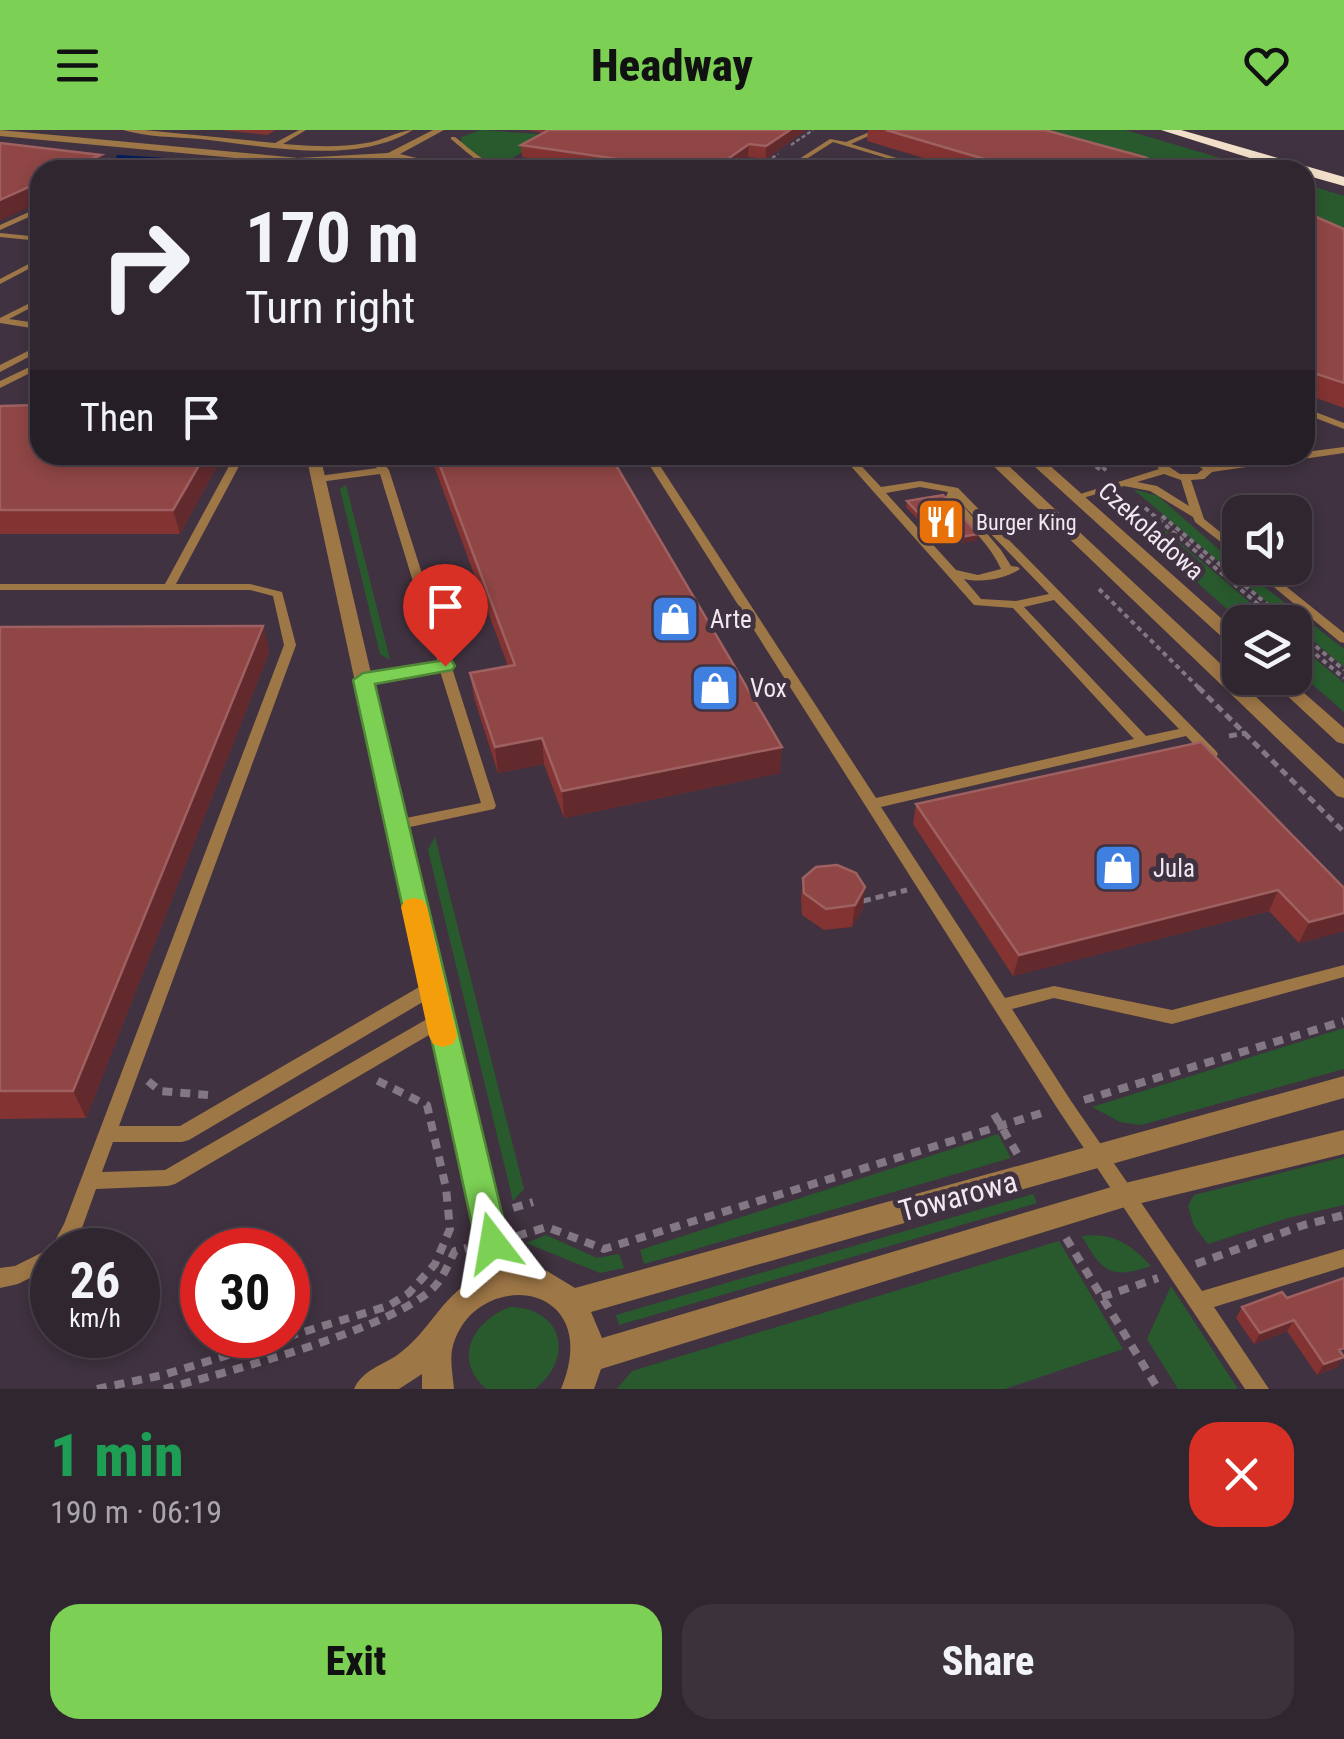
<!DOCTYPE html>
<html lang="en">
<head>
<meta charset="utf-8">
<style>
  :root { --surface:#302630; --page:#3c323c; --text:#f1f3f6; --muted:#a8a5ab; --line:#4b434c; --accent:#7cd155 }
  body { margin:0; font-family:"Roboto Condensed",sans-serif; background:var(--page); color:var(--text); height:100vh; display:flex; flex-direction:column; font-size:38px; white-space:nowrap }
  * { box-sizing:border-box; margin:0 }
  p { font-size:32px; color:var(--muted) }
  .icon { flex:none; width:55px; height:55px; fill:none; stroke:currentColor; stroke-width:2; stroke-linecap:round; stroke-linejoin:round }
  .map { position:relative; height:1259px; overflow:hidden }
  .drawer { display:flex; flex-direction:column; background:var(--surface); flex:1 }
  .drawer>* { flex:none }
  .guide { position:absolute; left:30px; top:30px; width:1285px; height:305px; border-radius:30px; box-shadow:0 5px 15px #0003,0 0 0 2px var(--line); background:#302630; color:var(--text); overflow:hidden }
  .tools { position:absolute; left:1222px; top:365px; display:grid; gap:20px }
  .tools a { display:grid; place-items:center; width:90px; height:90px; border-radius:20px; background:var(--surface); box-shadow:0 5px 15px #0003,0 0 0 2px var(--line); font-size:50px }
  .speed { position:absolute; left:30px; top:1098px; display:flex; gap:20px; font-size:50px; font-weight:700; text-align:center }
  .speed>* { display:grid; place-content:center; width:130px; height:130px; border-radius:50%; background:var(--surface); box-shadow:0 5px 15px #0003,0 0 0 2px var(--line); line-height:1 }
  .speed small { font-size:25px; font-weight:400 }
  .speed .limit { border:15px solid #d22; background:#fff; color:#111 }
  .pin { position:absolute; display:grid; place-items:center; width:85px; height:85px; color:#fff; margin:-102px -42px; border-radius:50% 50% 50% 0; rotate:-45deg; box-shadow:0 0 10px #0007 }
  .pin .icon { rotate:45deg }
  .me { position:absolute; width:110px; margin:-55px; rotate:346deg; stroke-linejoin:round; filter:drop-shadow(0 0 8px #0008) }
  .turn { display:flex; align-items:center; gap:35px; height:210px; padding:0 50px; font-size:45px }
  .turn .icon { width:130px; height:130px; stroke-width:2.5 }
  .turn b { display:block; font-size:70px; line-height:85px }
  .then { display:flex; align-items:center; height:95px; padding:0 50px; background:#0003; gap:20px; font-size:38px }
  .round { display:grid; place-items:center; flex:none; width:105px; height:105px; border-radius:30px; background:var(--page) }
  .summary { display:flex; align-items:center; justify-content:space-between; height:170px; padding:0 50px }
  h1 { font-size:60px; font-weight:800; line-height:75px; color:#1e9e55 }
  .cta { display:flex; gap:20px; margin-top:auto; padding:20px 50px }
  .cta a { flex:1; height:115px; border-radius:30px; background:var(--accent); color:#111; font-size:40px; font-weight:800; line-height:115px; text-align:center }
  .cta a+a { background:var(--page); color:var(--text) }
  header { display:flex; justify-content:space-between; align-items:center; height:130px; padding:0 50px; background:var(--accent); color:#111; font-size:45px; font-weight:800 }
  .map>svg:first-child { display:block }
  .green { fill:#295a2e }
  .lines { fill:none; stroke-linecap:round; stroke-linejoin:round }
  .stream { stroke:#001c5d; stroke-width:4 }
  .path-far3 { stroke:#837783; stroke-width:2.5; stroke-dasharray:4 2.5; stroke-linecap:butt }
  .path-far2 { stroke:#837783; stroke-width:4; stroke-dasharray:5 4; stroke-linecap:butt }
  .path-far1 { stroke:#837783; stroke-width:5; stroke-dasharray:8 5; stroke-linecap:butt }
  .path { stroke:#837783; stroke-width:8; stroke-dasharray:10 8; stroke-linecap:butt }
  .lane { fill:#9e7747; fill-rule:evenodd }
  .street { fill:#9e7747; fill-rule:evenodd }
  .highway { fill:#f2dfc9; fill-rule:evenodd }
  .wall { fill:#833331 }
  .shaded-wall { fill:#632a2e }
  .building { fill:#8f4645; stroke:#9e6060; stroke-width:2.5 }
  .route { fill:#7cd155; stroke:#518837; stroke-width:2.5 }
  .slow { fill:#f59e0b }
  .labels { text-anchor:middle; dominant-baseline:central; stroke-width:10; stroke-linejoin:round; paint-order:stroke }
  .far-poi-label { font-size:22px; fill:#f1e8f2; stroke:#403240; text-anchor:start }
  .street-label { font-size:25px; fill:#f1e8f2; stroke:#403240 }
  .poi-label { font-size:25px; fill:#f1e8f2; stroke:#403240; text-anchor:start }
  .near-street-label { font-size:30px; fill:#f1e8f2; stroke:#403240 }
</style>
</head>
<body>
<header><svg class="icon" aria-label="menu" viewBox="0 0 24 24"><path d="M4 6h16M4 12h16M4 18h16"/></svg>Headway<svg class="icon" aria-label="heart" viewBox="0 0 24 24"><path d="M12 20l-8-8c-3-5 5-10 8-4 3-6 11-1 8 4z"/></svg></header>
<div class="map">
<svg width="1344" height="1259" viewBox="0 0 1344 1259">
  <rect width="100%" height="100%" fill="#403240"/>
  <path class="green" d="M481,0L552,5L497,37L462,15L461,7Z
    M1015,0H1125L1261,40H1153Z
    M1305,54L1344,66V104L1305,91Z
    M346,355L390,530L380,524L340,359Z
    M1133,359L1158,366L1240,438L1344,519V537Z
    M1118,360L1273,492H1242L1115,381L1109,369Z
    M1295,512L1344,553V582L1295,539Z
    M435,707L524,1059L513,1071L428,720Z
    M1344,898V939L1141,995L1120,992L1092,977Z
    M998,1004L1011,1028L644,1134L640,1120Z
    M1344,1027V1075L1288,1088L1208,1114L1194,1096L1188,1076L1194,1065Z
    M1033,1064L1037,1073L619,1195L616,1185Z
    M546,1105L597,1128L619,1124L624,1138L600,1143L526,1113Z
    M1082,1106C1112,1102 1131,1114 1151,1136C1111,1150 1102,1142 1082,1106Z
    M1059,1111L1123,1219L1005,1259H617L632,1241Z
    M1171,1156L1238,1259H1178L1147,1209Z
    M510,1177C563,1178 575,1228 535,1259H486C452,1229 473,1191 510,1177Z"/>
  <g class="lines">
    <path class="stream" d="M118,27L198,32"/>
    <path class="path-far3" d="M791,15L813,0
      M817,35L833,40
      M738,40L752,29L768,31L778,24"/>
    <path class="path-far2" d="M960,325L972,337
      M1082,325L1103,342
      M1089,325L1109,343
      M1090,332L1131,325
      M1138,372L1279,492
      M1162,386L1288,492
      M1099,459L1201,560
      M1295,499L1344,540
      M1295,507L1344,548"/>
    <path class="path-far1" d="M1198,557L1344,702
      M1229,606L1246,603
      M863,771L907,760"/>
    <path class="path" d="M148,951L160,961L208,965
      M1084,970L1344,891
      M994,984L1018,1025
      M513,1078L533,1072
      M517,1106L547,1097L604,1119L1045,982
      M1066,1108L1158,1259
      M1196,1134L1304,1095L1344,1085
      M1102,1167L1158,1148
      M97,1259L163,1245L388,1176L409,1163L435,1134L450,1099L446,1058L427,975L374,949
      M164,1259C223,1243 400,1197 436,1155C444,1146 449,1132 455,1121L467,1118"/>
    <path class="lane" d="M123,0H144L275,13L299,0H306L283,14C310,16 338,18 366,13C382,11 397,1 413,0C355,36 264,16 200,9C175,7 146,7 123,0Z
      M874,0H882L851,14L936,40H926L833,12L789,40H782L830,9L846,12Z
      M451,7H455C476,23 495,46 522,31L573,40L523,35C497,54 471,25 451,9Z
      M87,31L120,39L121,40H109L85,34Z
      M136,38L144,40H133Z
      M40,77V82L0,100V95Z
      M0,103L40,107V111L0,107Z
      M40,128V133L0,154V149Z
      M40,168V173L9,189L30,192L40,188V193L31,198L0,193V188Z
      M40,215V221L0,242V235Z
      M40,232V238L0,258V251Z
      M1305,278L1344,293V299L1305,284Z
      M1344,317V323L1212,342L1204,349L1191,350L1204,389L1240,418V427L1195,392L1193,387L1150,361L1124,356L1076,370L1071,367L1159,339L1155,334C1157,332 1158,328 1160,327C1173,318 1201,327 1211,336L1287,325H1305V322ZM1175,330L1190,331L1203,339L1197,344H1180L1165,334L1167,331ZM1164,344L1181,350L1189,376L1157,356L1137,352Z
      M235,325H245L176,454H250L282,462L296,515L119,996H180L426,853L432,852L438,853L440,858L438,863L189,1010L182,1012H113L102,1042L165,1040L434,885L440,883L446,885L448,890L446,895L175,1054L168,1056L96,1059L82,1098L71,1120H52V1137L18,1154L0,1158V1138L15,1136L51,1118L64,1094L284,515L273,466L250,460H0V454H165Z
      M367,325H377L389,340L496,676L494,679L396,700L389,695L396,690L481,673L440,541L363,553L357,549L363,545L438,533L380,344L319,352L314,349L319,346L377,338Z
      M643,325H653L876,668L1134,609L1013,478L974,475L841,325H851L881,357L920,351L958,358L1216,621L1218,624L1216,627H1206L1186,606L881,677L1005,868L1054,856L1172,880L1344,835V847L1172,894L1054,868L1012,879L1071,971L1202,1161L1344,1119V1137L1214,1177L1269,1259H1245L1059,981ZM920,357L948,362L946,367C962,392 989,411 1001,439L978,445L956,440L886,363ZM959,371L1049,464L1016,471L981,469L964,449C982,453 1006,449 1020,439L1018,437L1011,436L1001,420ZM1054,470L1179,599L1146,606L1024,477Z
      M1251,438H1263L1344,503V513L1340,512Z"/>
    <path class="street" d="M0,0L298,28L388,23L433,0H444L400,24L433,32L445,40L392,28L298,34L0,6Z
      M306,325H320L452,890L514,1137L547,1141L575,1158L1344,946V968L591,1182L602,1208L1125,1053L1344,1000V1024L1125,1077L601,1239L594,1259H561C607,1148 470,1136 452,1220C450,1232 453,1247 454,1259H422V1244L399,1259H354C362,1241 380,1236 396,1226C434,1199 440,1163 486,1143L428,890Z
      M982,325H997L1344,649V668L1337,666Z
      M1022,325H1038L1240,505V519L1234,518Z
      M1268,548H1287L1344,598V614L1337,612Z"/>
    <path class="highway" d="M1161,0H1181L1344,47V56L1305,45V40H1288Z"/>
  </g>
  <path class="wall" d="M221,0H276L267,5Z
    M527,0H806L766,29L748,27L730,40H607L522,27L521,15L543,3Z
    M868,0H1045L1173,40H963L867,11Z
    M1305,82L1344,99V278L1305,264Z
    M0,276L223,325L180,404H0Z
    M430,325H610L780,643L564,688L544,634L498,643L474,568L470,543L508,536Z
    M907,371L978,404L977,410L943,416L906,377Z
    M263,496L269,522L86,988L0,989V497Z
    M916,674L1344,758V801L1299,813L1269,781L1013,846L913,694Z
    M803,748L863,778L852,797L824,800L802,785L801,769Z
    M1287,1168L1344,1227L1337,1237L1317,1245L1287,1201L1254,1214L1236,1188L1242,1177Z"/>
  <path class="shaded-wall" d="M790,0H806L766,29V16Z
    M749,14L748,27L730,40H715V38Z
    M101,25L105,40H67Z
    M40,52V72L0,91V70Z
    M205,325H223L180,404L173,380Z
    M978,404L977,410L943,416L944,410Z
    M263,496L269,522L86,988L73,961Z
    M542,608L544,634L498,643L495,617Z
    M782,617L780,643L564,688L562,661Z
    M865,757L863,778L852,797L855,775Z
    M1278,760L1269,781L1013,846L1019,825Z
    M1344,783V801L1299,813L1309,792Z
    M1294,1190L1287,1201L1254,1214L1260,1203Z
    M1344,1227L1337,1237L1317,1245L1324,1234Z"/>
  <path class="building" d="M549,0H790L766,16L749,14L715,38L672,32L666,36L521,15Z
    M886,0H1045L1144,27L1173,40H1022Z
    M0,13L101,25L67,40H40V52L0,70Z
    M1305,82L1344,99V253L1305,240Z
    M40,275V325H205L173,380H0V276Z
    M436,325H610L782,617L562,661L542,608L495,617L470,543L515,535Z
    M943,365L978,404L944,410L907,371Z
    M263,496L73,961H0V497Z
    M1201,612L1344,758V783L1309,792L1278,760L1019,825L916,674Z
    M837,735L856,743L865,757L855,775L826,779L804,763L803,748L816,737Z
    M1344,1148V1218L1339,1220L1344,1227L1324,1234L1294,1190L1260,1203L1242,1177L1282,1162L1287,1168Z"/>
  <path class="route" d="M445,530L452,531L455,536L452,540L375,554L509,1113L504,1123L493,1128L481,1123L476,1113L353,550L363,543Z"/>
  <path class="slow" d="M414,768L423,770L427,777L457,906L453,914L443,917L433,914L429,906L401,777L405,770Z"/>
  <defs>
    <g id="restaurant-square" transform="scale(2.5)"><rect x="-9" y="-9" width="18" height="18" rx="4" fill="#e8710a" stroke="#403240"/><path d="M-5-6h1v4h1v-4h1v4h1v-4h1v5L-1.5 .5V6h-2V.5L-5-1ZM5-6V6H3V1.5H1.5Q1.5-4 5-6Z" fill="#fff"/></g>
    <g id="shop-square" transform="scale(2.5)"><rect x="-9" y="-9" width="18" height="18" rx="4" fill="#3f7fe0" stroke="#403240"/><path d="M-5-2.5h2.3a2.7 3.5 0 0 1 5.4 0H5L5.5 6h-11ZM-1.5-2.5h3a1.5 2.3 0 0 0-3 0Z" fill="#fff"/></g>
  </defs>
  <g fill-rule="evenodd">
    <use href="#restaurant-square" x="941" y="392"/>
    <use href="#shop-square" x="675" y="489"/>
    <use href="#shop-square" x="715" y="558"/>
    <use href="#shop-square" x="1118" y="738"/>
  </g>
  <g class="labels">
    <g class="far-poi-label">
      <text x="976" y="392">Burger King</text>
    </g>
    <g class="street-label">
      <text transform="translate(1151 401) rotate(42)">Czekoladowa</text>
    </g>
    <g class="poi-label">
      <text x="710" y="489">Arte</text>
      <text x="750" y="558">Vox</text>
      <text x="1153" y="738">Jula</text>
    </g>
    <g class="near-street-label">
      <text transform="translate(958 1066) rotate(-15)">Towarowa</text>
    </g>
  </g>
</svg>
<div class="tools">
<a><svg class="icon" aria-label="sound" viewBox="0 0 24 24"><path d="M4 9h4l5-4v14l-5-4H4zM17 9q2 3 0 6"/></svg></a>
<a><svg class="icon" aria-label="layers" viewBox="0 0 24 24"><path d="M12 4l9 5-9 5-9-5zM3 14l9 5 9-5"/></svg></a>
</div>
<div class="speed"><div>26<small>km/h</small></div><div class="limit">30</div></div>
<div class="pin" style="left:445px;top:536px;background:#d93025"><svg class="icon" aria-label="arrive" viewBox="0 0 24 24"><path d="M6 21V4h12l-3 4 3 4H6"/></svg></div>
<svg class="me" style="left:493px;top:1113px" viewBox="-20 -20 40 40"><path d="M0-17L14 15 0 8-14 15z" fill="#7cd155" stroke="#fff" stroke-width="4"/></svg>
<div class="guide">
<div class="turn"><svg class="icon" aria-label="right" viewBox="0 0 24 24"><path d="M7 20v-9h11M14 6l5 5-5 5"/></svg><div><b>170 m</b>Turn right</div></div>
<div class="then">Then<svg class="icon" aria-label="arrive" viewBox="0 0 24 24"><path d="M6 21V4h12l-3 4 3 4H6"/></svg></div>
</div>
</div>
<section class="drawer">
<div class="summary"><div><h1>1 min</h1><p>190 m · 06:19</p></div><a class="round" style="background:#d93025;color:#fff"><svg class="icon" aria-label="close" viewBox="0 0 24 24"><path d="M6 6l12 12M18 6L6 18"/></svg></a></div>
<div class="cta"><a>Exit</a><a>Share</a></div>
</section>
</body>
</html>
